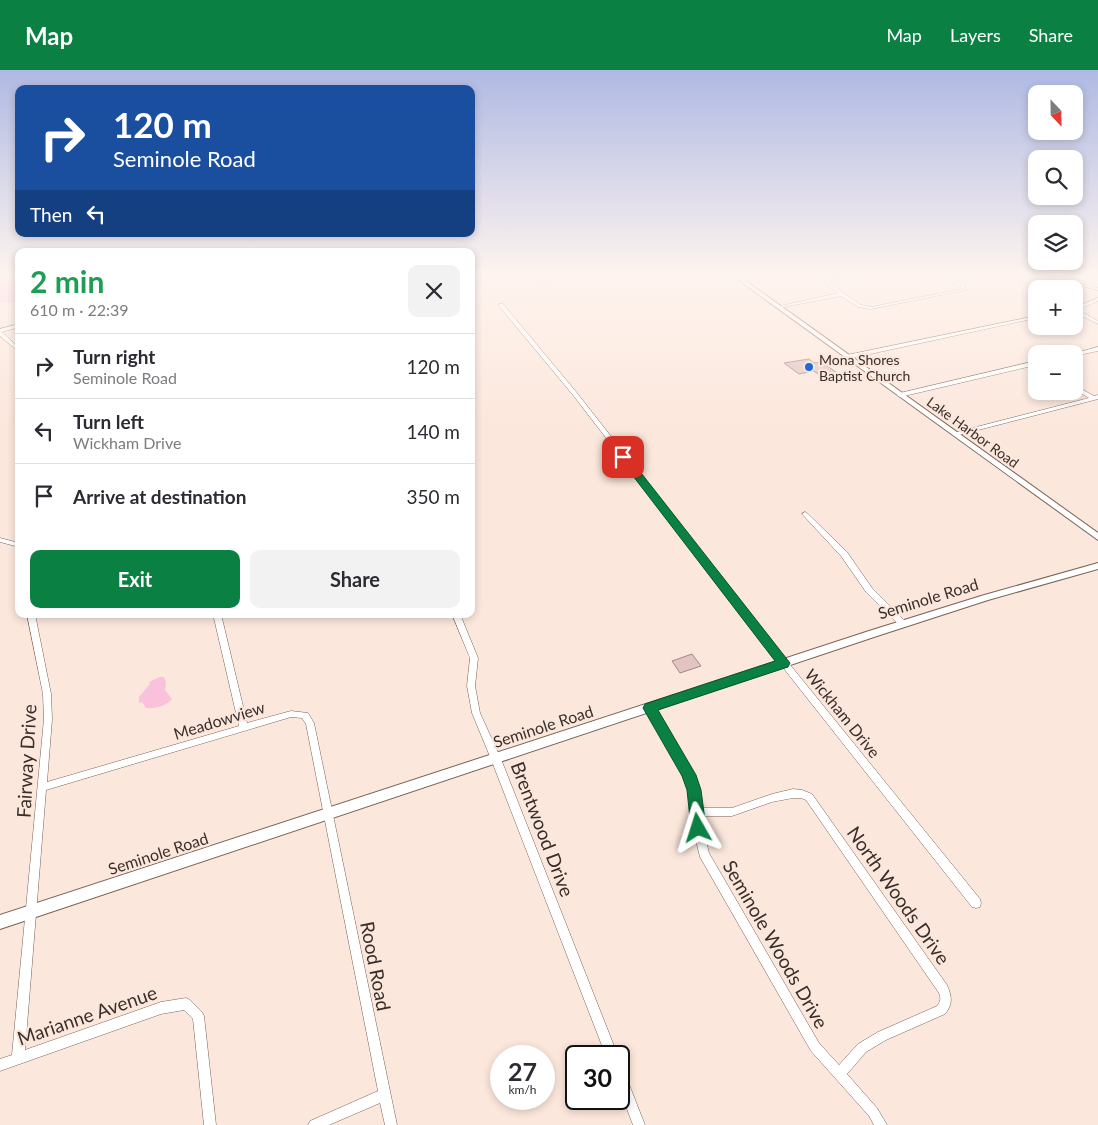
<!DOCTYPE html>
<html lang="en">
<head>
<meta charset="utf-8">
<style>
  :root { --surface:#fff; --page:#f2f2f3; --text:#2b2b33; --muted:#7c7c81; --line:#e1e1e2; --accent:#0b8043 }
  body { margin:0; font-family:Lato,sans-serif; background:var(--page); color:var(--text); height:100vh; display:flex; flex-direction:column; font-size:19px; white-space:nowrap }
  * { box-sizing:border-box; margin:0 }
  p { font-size:16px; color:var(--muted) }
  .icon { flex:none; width:28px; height:28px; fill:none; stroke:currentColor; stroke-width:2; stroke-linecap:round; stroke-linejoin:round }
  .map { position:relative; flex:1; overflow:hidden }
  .drawer { position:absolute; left:15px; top:178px; width:460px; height:370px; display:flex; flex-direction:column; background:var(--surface); border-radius:10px; box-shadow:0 2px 8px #0003 }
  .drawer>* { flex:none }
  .guide { position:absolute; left:15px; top:15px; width:460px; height:152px; border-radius:10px; box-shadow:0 2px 8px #0003; background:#1a4fa0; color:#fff; overflow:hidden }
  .needle { width:32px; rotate:158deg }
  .fabs { position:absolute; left:1028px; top:15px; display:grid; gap:10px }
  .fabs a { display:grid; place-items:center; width:55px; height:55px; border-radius:10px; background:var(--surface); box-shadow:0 2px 8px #0003; font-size:25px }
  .speed { position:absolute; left:490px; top:975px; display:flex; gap:10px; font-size:25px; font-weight:700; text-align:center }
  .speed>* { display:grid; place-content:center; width:65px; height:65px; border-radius:50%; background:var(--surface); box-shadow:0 2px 8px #0003; line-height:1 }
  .speed small { font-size:12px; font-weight:400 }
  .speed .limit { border:2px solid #111; border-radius:8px; background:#fff; color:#111 }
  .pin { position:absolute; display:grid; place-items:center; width:42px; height:42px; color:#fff; margin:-21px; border-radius:10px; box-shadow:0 2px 8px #0006 }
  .me { position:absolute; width:55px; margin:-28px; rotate:354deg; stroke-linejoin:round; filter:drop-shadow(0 0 4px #0008) }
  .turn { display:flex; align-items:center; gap:18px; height:105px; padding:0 15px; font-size:22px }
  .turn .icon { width:65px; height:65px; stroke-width:2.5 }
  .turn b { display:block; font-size:35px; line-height:42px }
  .then { display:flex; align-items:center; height:48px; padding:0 15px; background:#0003; gap:10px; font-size:19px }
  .round { display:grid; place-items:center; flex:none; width:52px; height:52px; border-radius:10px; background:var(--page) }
  .overview { display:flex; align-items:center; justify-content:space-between; height:85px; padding:0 15px }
  h1 { font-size:30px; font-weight:700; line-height:38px; color:#1e9e55 }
  .button { display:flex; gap:10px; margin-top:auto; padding:10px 15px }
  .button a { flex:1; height:58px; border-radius:10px; background:var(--accent); color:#fff; font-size:20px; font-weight:700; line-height:58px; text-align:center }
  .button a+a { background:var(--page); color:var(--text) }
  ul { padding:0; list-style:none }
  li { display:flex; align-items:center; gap:15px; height:65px; padding:0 15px; border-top:1px solid var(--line) }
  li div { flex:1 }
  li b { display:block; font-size:19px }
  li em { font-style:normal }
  header { display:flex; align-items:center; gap:30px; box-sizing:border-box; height:70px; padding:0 25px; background:var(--accent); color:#fff }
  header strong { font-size:24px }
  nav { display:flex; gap:28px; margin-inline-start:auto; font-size:18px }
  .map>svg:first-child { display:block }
  .water { fill:#fac1dc }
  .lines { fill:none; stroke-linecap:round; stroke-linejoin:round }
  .stream { stroke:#fac1dc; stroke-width:1 }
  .building { fill:#e2c4c3; stroke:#a38786 }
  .minor-casing { stroke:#796256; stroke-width:1 }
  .tertiary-casing { stroke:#796256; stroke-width:2 }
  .minor { fill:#fff; fill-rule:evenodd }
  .tertiary { fill:#fff; fill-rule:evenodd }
  .route { fill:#0b8043; stroke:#07532c }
  .poi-dot { fill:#1e6bd6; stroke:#fce7dc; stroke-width:2 }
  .labels { text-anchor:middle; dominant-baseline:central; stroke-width:4.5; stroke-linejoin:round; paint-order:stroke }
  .far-poi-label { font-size:14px; fill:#392f2a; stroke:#fce7dc; text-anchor:start }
  .far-street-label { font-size:14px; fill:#392f2a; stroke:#fce7dc }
  .street-label { font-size:16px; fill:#392f2a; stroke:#fce7dc }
  .near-street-label { font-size:19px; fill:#392f2a; stroke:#fce7dc }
</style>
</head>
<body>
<header>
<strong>Map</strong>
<nav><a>Map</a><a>Layers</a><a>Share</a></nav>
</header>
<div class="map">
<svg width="1098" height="1055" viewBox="0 0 1098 1055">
  <rect width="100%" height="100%" fill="#fce7dc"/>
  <path class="water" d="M0,206H19V233L0,232Z
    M160,607H164L166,612L165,620L172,629C166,636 155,639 146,638L142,632L139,633V627L150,614L149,612Z"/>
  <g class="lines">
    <path class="stream" d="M519,206L539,216L555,219"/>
  </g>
  <path class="building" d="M809,289L814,293L822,292L837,303L821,306L814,301L799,304L784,293Z
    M692,584L701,596L680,603L672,591Z"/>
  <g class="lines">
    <g class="minor-casing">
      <path id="minor" d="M841,206H849L830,210L829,213L861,235L871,237L962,219L961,217L943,206H948L965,215L966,220L871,239L858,237L841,226L778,238L776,237L838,223L824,213L827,208Z
        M1044,206H1050L1098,218V220Z
        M1098,228V231L1078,240L1098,251V254L1074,242V238Z
        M499,234H503L577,323L787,591L980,829L981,833L980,837L976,838L972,837L781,595L573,325L499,236Z
        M1036,246V248L847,289L844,287L847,285Z
        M19,254V257L2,262L19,278V282L0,266V259Z
        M1098,277V281L1074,286V284H1072Z
        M1036,291V295L900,327L897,325L900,323Z
        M1074,315L1094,326L1098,325V329L955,366L952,364L953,363L1089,328L1074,319Z
        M805,442L807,443L847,482L872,518L905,551L906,553L905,555H899L866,522L841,486L803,445L802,444Z
        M0,468L19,473V477L0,472Z
        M27,544H35L51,624L52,649L47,712L239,656L213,544H221L247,653L291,641L308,643L314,653L397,1055H385L380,1033L329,1055H308L310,1051L378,1021L306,654L302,648L291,647L46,720L25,980L161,932L186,928L190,930L202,942L204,946L216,1055H204L193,949L184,940L161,944L0,1001V989L12,985L44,649L43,624Z
        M452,544H460L478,588L475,616L480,643L501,689L618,986H606L491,689L472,643L467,616L470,588Z
        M649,635L652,636L694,705L699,720L701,738H732L772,724L793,719L802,720L812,724L947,915C952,927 953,934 945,944L886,970L866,982L847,1004L877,1038L887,1055H874L869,1046L811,981L700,787L693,758L689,720L685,706L645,638L646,636ZM793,728H801L806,730L939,923C941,928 941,931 937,936L878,962L858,974L839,995L819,973L709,783L703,758L702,746H732L772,732Z
        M619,997L623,999L645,1055H633L619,1018Z"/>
    </g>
    <g class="tertiary-casing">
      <path id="tertiary" d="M733,206H739L1098,463V470Z
        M1098,493V499L988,530L877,566L0,859V845L869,561L981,526Z"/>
    </g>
    <use href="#minor" class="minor"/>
    <use href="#tertiary" class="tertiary"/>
  </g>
  <linearGradient id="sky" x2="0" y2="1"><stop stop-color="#afb9e3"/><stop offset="0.58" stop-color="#fef4ef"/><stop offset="1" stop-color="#fef4ef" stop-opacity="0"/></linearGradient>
  <rect width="1098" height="353" fill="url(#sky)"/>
  <path class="route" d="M623,384L627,385L790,593L788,597L658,640L696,705L701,720L706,758L703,763L698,765L693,763L691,758L687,720L682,706L643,638L645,634L775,591L620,389L619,387Z"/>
  <circle class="poi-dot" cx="809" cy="297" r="5"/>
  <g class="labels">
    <g class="far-poi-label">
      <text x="819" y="289">Mona Shores<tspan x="819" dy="16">Baptist Church</tspan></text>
    </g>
    <g class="far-street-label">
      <text transform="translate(973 362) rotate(36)">Lake Harbor Road</text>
    </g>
    <g class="street-label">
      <text transform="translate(928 528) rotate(-17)">Seminole Road</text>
      <text transform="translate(843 643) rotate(51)">Wickham Drive</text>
      <text transform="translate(219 650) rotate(-17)">Meadowview</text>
      <text transform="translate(543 656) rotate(-18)">Seminole Road</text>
      <text transform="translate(158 783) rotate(-18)">Seminole Road</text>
    </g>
    <g class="near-street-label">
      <text transform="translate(26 691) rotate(-87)">Fairway Drive</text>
      <text transform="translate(543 759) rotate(69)">Brentwood Drive</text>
      <text transform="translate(899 825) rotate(55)">North Woods Drive</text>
      <text transform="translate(776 874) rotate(60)">Seminole Woods Drive</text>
      <text transform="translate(376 896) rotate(79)">Rood Road</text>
      <text transform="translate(87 945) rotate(-19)">Marianne Avenue</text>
    </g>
  </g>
</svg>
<div class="fabs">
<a><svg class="needle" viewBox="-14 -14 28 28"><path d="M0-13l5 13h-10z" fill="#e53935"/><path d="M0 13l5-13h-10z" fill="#7c7c81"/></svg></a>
<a><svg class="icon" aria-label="search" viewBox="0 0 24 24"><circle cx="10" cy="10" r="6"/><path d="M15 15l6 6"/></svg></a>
<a><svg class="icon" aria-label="layers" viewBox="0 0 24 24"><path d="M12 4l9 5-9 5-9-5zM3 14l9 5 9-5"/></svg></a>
<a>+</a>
<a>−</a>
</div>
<div class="speed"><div>27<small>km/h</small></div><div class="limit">30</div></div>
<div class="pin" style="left:623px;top:387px;background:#d93025"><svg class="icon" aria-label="arrive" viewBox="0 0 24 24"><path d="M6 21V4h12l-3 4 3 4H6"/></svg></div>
<svg class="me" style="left:698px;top:758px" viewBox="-20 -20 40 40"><path d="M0-17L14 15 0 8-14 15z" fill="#0b8043" stroke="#fff" stroke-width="4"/></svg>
<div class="guide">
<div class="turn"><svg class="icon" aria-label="right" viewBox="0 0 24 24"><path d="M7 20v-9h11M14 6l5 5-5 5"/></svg><div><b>120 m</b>Seminole Road</div></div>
<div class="then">Then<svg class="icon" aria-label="left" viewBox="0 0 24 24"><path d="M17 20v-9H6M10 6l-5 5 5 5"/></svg></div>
</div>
<section class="drawer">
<div class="overview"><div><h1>2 min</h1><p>610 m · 22:39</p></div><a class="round"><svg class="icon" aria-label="close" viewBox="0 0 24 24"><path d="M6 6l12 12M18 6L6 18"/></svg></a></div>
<ul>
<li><svg class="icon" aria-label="right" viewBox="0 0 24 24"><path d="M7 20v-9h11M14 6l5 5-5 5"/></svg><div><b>Turn right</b><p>Seminole Road</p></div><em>120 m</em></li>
<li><svg class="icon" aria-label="left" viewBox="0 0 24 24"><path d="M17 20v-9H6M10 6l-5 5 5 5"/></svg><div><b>Turn left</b><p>Wickham Drive</p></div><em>140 m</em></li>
<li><svg class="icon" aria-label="arrive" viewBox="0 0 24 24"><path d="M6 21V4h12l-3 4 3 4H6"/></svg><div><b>Arrive at destination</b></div><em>350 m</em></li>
</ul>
<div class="button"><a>Exit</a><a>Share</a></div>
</section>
</div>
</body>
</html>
